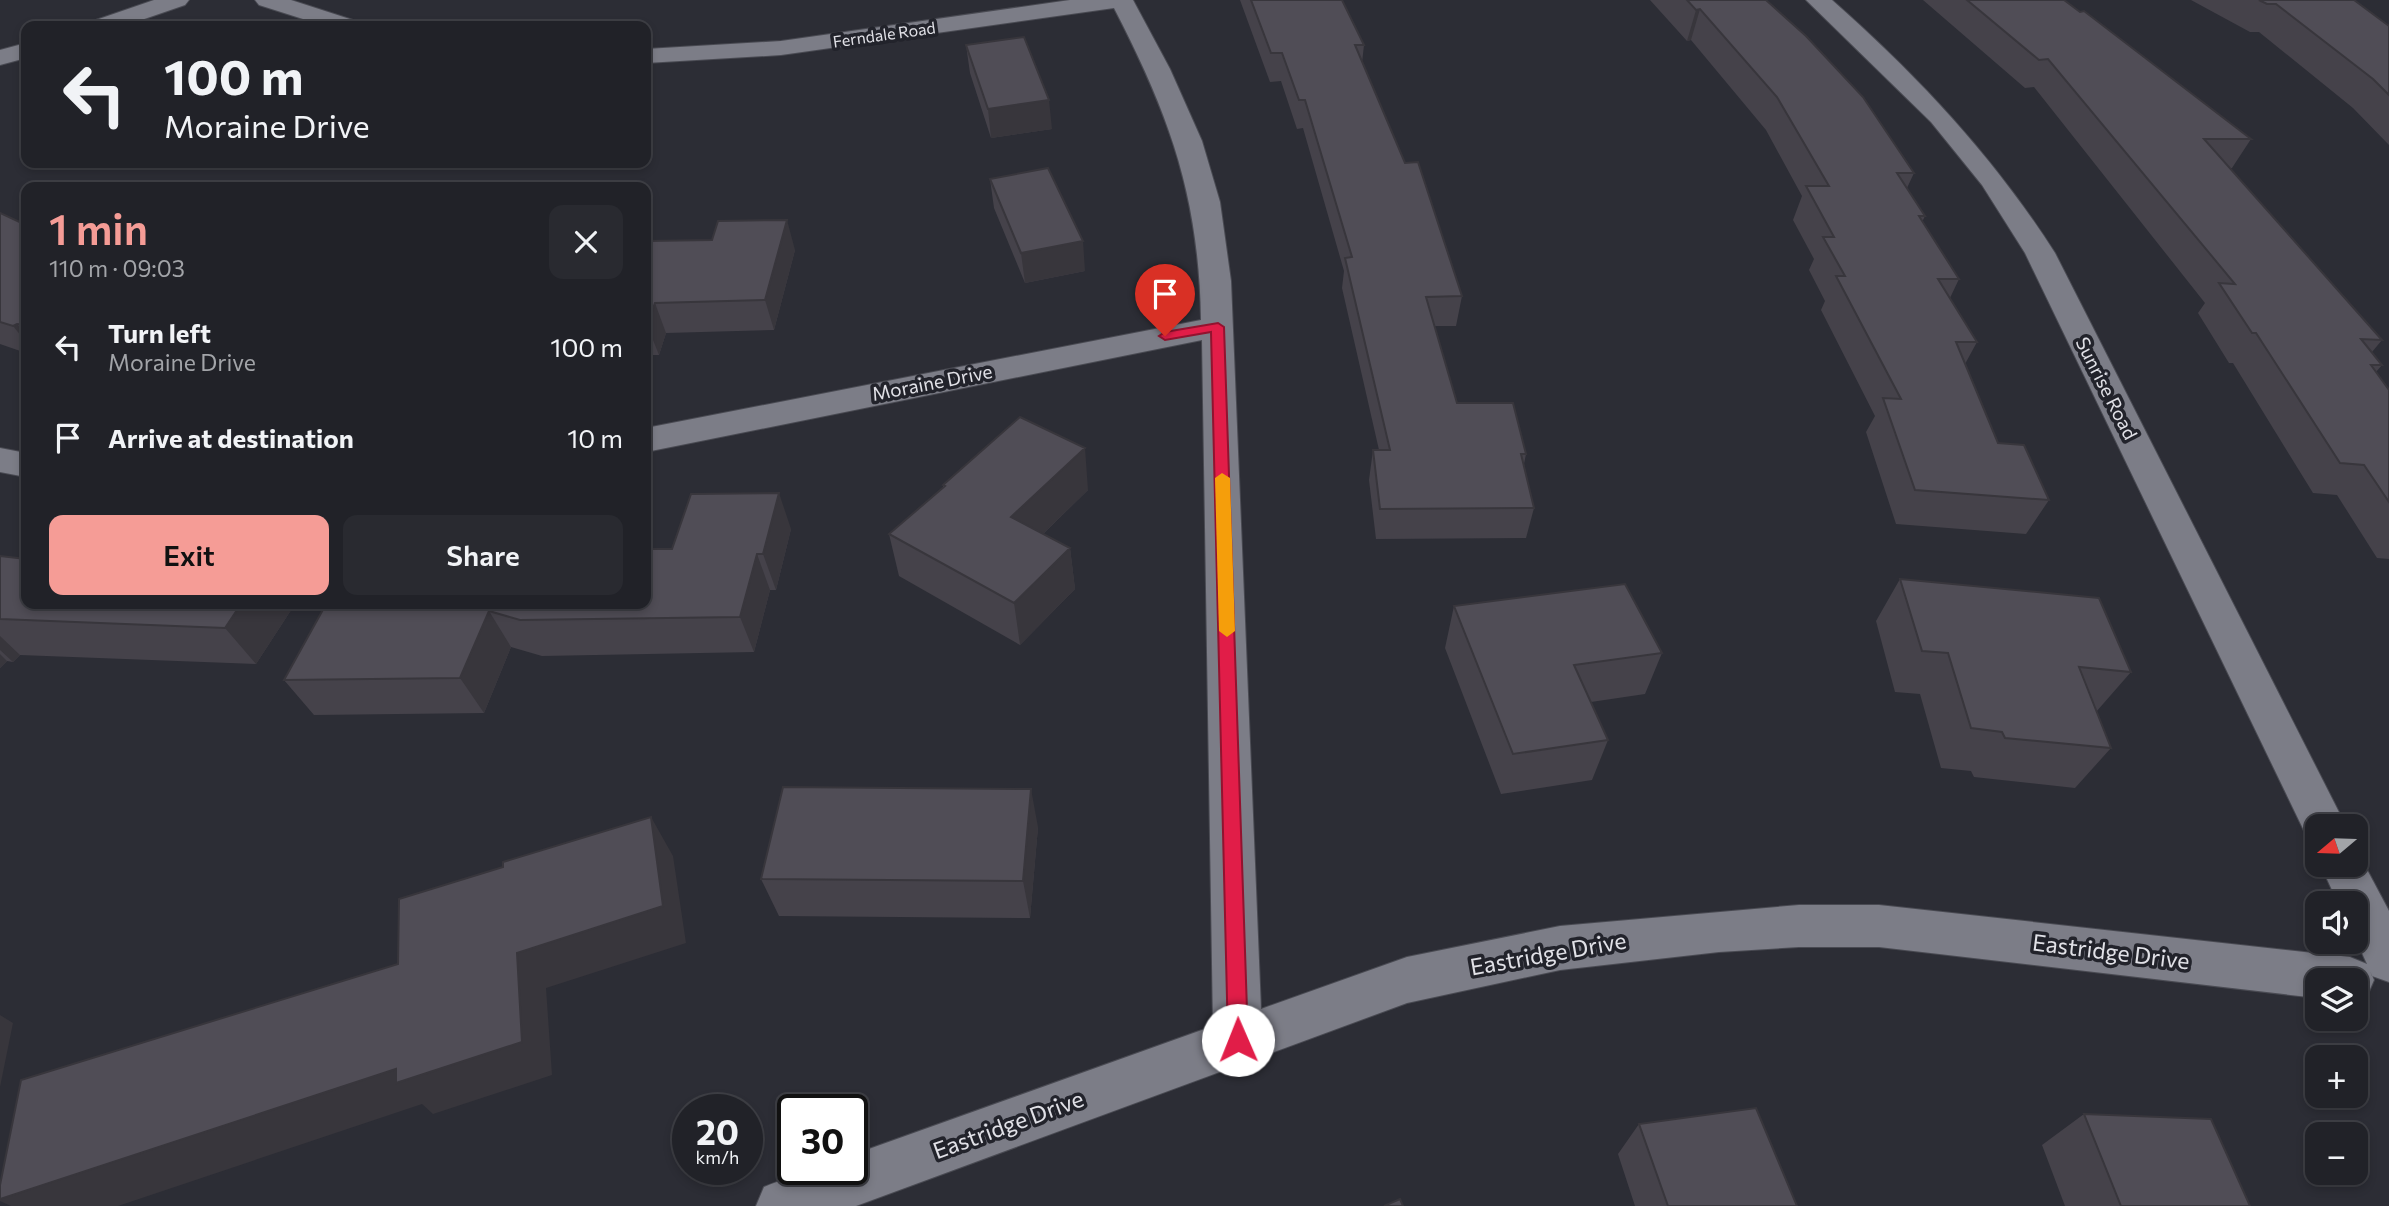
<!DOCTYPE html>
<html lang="en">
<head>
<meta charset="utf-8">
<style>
  :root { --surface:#212228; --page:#292a30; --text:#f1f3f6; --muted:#a2a4a8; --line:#3e3f45; --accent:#f59c96 }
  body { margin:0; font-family:Commissioner,sans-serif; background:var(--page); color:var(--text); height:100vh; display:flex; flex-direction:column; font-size:26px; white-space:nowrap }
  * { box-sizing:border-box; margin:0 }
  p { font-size:23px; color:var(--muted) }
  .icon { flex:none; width:38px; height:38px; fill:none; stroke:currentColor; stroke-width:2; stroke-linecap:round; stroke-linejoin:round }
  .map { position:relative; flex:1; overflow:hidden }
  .sheet { position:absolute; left:21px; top:182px; width:630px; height:427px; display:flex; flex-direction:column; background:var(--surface); border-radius:14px; box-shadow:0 4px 10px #0003,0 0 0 2px var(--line) }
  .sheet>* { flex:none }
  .guide { position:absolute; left:21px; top:21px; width:630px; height:147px; border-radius:14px; box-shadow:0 4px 10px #0003,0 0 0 2px var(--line); background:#212228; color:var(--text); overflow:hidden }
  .needle { width:46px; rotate:251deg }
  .controls { position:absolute; left:2305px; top:814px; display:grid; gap:14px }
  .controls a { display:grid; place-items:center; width:63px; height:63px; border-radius:14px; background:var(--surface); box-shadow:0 4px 10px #0003,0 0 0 2px var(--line); font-size:35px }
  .speed { position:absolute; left:672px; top:1094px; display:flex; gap:14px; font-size:35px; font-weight:700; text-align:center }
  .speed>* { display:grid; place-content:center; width:91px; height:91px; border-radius:50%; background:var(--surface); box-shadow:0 4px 10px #0003,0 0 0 2px var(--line); line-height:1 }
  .speed small { font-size:18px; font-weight:400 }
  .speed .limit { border:4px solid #111; border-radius:10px; background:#fff; color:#111 }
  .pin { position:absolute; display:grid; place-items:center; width:60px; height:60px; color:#fff; margin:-72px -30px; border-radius:50% 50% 50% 0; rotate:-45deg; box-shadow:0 0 7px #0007 }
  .pin .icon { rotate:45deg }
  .me { position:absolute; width:77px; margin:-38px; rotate:359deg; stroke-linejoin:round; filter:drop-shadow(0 0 5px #0008) }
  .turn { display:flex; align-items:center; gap:24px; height:147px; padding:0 28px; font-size:32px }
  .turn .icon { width:91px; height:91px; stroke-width:2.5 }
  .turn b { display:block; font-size:49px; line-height:60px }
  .round { display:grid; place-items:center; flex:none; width:74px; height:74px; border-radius:14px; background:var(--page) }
  .summary { display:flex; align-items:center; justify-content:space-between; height:119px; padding:0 28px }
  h1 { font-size:42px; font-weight:600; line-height:52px; color:var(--accent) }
  .button { display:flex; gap:14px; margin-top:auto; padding:14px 28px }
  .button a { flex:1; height:80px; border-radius:14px; background:var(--accent); color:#111; font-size:28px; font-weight:600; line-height:80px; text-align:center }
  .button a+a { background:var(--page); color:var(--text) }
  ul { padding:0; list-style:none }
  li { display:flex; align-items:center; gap:21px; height:91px; padding:0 28px }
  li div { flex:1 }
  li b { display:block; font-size:26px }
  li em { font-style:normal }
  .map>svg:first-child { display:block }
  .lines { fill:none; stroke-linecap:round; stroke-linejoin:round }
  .minor-casing { stroke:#494a52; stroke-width:2 }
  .minor { fill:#7c7d87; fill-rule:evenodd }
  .wall { fill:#45424a }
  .shaded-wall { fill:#38363c }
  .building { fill:#504d56; stroke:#38363c; stroke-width:2 }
  .route { fill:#e11d48; stroke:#92132f; stroke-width:2 }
  .slow { fill:#f59e0b }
  .labels { text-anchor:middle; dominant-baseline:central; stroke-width:7; stroke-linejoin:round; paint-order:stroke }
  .far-street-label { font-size:16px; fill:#e1e1e7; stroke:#22232b }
  .street-label { font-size:19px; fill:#e1e1e7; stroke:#22232b }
  .near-street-label { font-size:23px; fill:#e1e1e7; stroke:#22232b }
</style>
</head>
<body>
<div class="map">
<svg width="2389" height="1206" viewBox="0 0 2389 1206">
  <rect width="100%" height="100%" fill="#2c2d35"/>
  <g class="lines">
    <g class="minor-casing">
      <path id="minor" d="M154,0H189L185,5L124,26H89L93,21Z
        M255,0H291L356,21L360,26H325L259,5Z
        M1070,0H1133L1170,69L1202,141L1220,202L1231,281L1261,1009L1407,957L1560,926L1799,905H1879L2350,957L2367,964L2356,940V903H2338L2320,864H2356V849L2389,911V982L2372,976L2370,971L2374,980L2367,996L2356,1000V980H2317V998L1879,947H1799L1719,952L1560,970L1407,1003L856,1206H756L764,1187C801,1172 813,1169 852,1169V1155L1213,1026L1202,340L646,452V428L1201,320C1199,197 1170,116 1114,8L781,55L646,63V49L781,41Z
        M1806,0H1832C1918,76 1993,156 2055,253L2346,826H2317V843L2308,839L2025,253L1982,185L1931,122Z
        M26,43V58L0,65V50Z
        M0,448L26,453V477L0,472Z"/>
    </g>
    <use href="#minor" class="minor"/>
  </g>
  <path class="wall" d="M1240,0H1342L1364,45L1362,63L1462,296L1456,326H1434L1457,403L1526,454L1524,464L1534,508L1526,538L1376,539L1369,480L1373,450H1379L1342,288L1344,271L1303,128L1297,129L1281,81L1270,82Z
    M1650,0H1766L1914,173L1907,188L1925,216L1922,222L1959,279L1950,298L1977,342L1965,364L1998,443L2049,500L2026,534L1896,524L1866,432L1875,416L1821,310L1825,301L1809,270L1814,259L1793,220L1802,196L1766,130L1691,40L1687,41Z
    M1923,0H2064L2251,139L2232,168H2230L2382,340L2372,352L2382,365L2376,372L2389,390V559L2377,558L2337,495L2313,493L2233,363H2229L2198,313L2205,303L2034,87L2025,88Z
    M2191,0H2354L2389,26V145L2353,108L2259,32H2250Z
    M966,45L1052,129L991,138L970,73Z
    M990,179L1085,271L1025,283L994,208Z
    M0,213L26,225V353L0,344Z
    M646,241L795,250L774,330L666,333L659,355H646Z
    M943,485L1088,490L1043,534L1070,548L1075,589L1020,645L899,576L889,534L943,488Z
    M791,529L776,590H770L754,652L542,656L511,647L484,713L314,715L284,680L405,605Z
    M0,556L26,604H295L256,664L20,655L13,662L7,661L0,668Z
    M1900,579L2131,672L2096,712L2111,748L2075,788L1974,777L1971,771L1941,768L1920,694L1895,692L1876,621Z
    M1454,606L1662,653L1645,694L1591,702L1608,740L1592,780L1501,794L1445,648Z
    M1038,827L1030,918L779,916L761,879Z
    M2084,1114L2250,1206H2065L2042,1145Z
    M1639,1124L1797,1206H1635L1618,1154Z"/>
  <path class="shaded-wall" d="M1700,9L1691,40L1687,41L1696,10Z
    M1049,100L1052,129L991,138L988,109Z
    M787,220L795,250L774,330L765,300Z
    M1083,241L1085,271L1025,283L1021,253Z
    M655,303L666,333L659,355L647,325Z
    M17,324L26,335V342L13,326Z
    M1085,448L1088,490L1017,559L1011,517Z
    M779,493L791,529L776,590L763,554Z
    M1070,548L1075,589L1020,645L1014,603Z
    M757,554L770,590L754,652L740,617Z
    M241,604H295L256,664L225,628Z
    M489,611L511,647L484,713L460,678Z
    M0,636L20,655L13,662L0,650Z
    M0,654L7,661L0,668Z
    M1031,789L1038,827L1030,918L1023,881Z
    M651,817L673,856L686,943L546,988L552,1075L433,1114L422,1104L118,1206H11L0,1201V1199L396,1069L517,953Z
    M0,1015L13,1023L0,1087Z"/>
  <path class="building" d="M1251,0H1342L1364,45H1355L1405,163L1418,162L1462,296L1426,297L1457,403H1513L1526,454H1521L1534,508L1380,509L1373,450H1390L1345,258L1352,257L1305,100H1299L1282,53H1271Z
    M1687,0H1766L1806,36L1863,97L1914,173H1897L1925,216H1919L1959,279H1938L1977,342H1956L1998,443L2024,445L2049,500L1915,490L1883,398L1901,399L1836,276H1845L1823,237H1834L1806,186H1829L1777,97L1700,9L1696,10Z
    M1967,0H2064L2080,12L2084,11L2251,139H2204L2382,340L2361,339L2382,365H2371L2389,390V502L2364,465L2340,463L2256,333H2252L2219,283L2235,284L2048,59L2039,60Z
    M2259,0H2354L2389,26V95L2373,79L2276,4H2267Z
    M1024,37L1049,100L988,109L966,45Z
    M1048,168L1083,241L1021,253L990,179Z
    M0,213L26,225V325L17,324L13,326L0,322Z
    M787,220L765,300L655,303L647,325H646V241L712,240L718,221Z
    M1020,417L1085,448L1011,517L1070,548L1014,603L889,534L945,486L943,485Z
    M779,493L763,554H757L740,617L520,620L489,611L460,678L284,680L325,606L405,605L406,604H646V549H672L691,494Z
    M0,556L26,559V604H241L225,628L0,619Z
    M1900,579L2099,598L2131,672L2079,667L2111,748L2005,738L2002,732L1971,728L1948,653L1922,651Z
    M1625,584L1662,653L1574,665L1608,740L1513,754L1454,606Z
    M783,787L1031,789L1023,881L761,879Z
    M651,817L663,906L517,953L522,1042L396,1083V1069L0,1199V1185L21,1080L398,964L399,899L503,867V862Z
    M1756,1108L1797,1206H1668L1639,1124Z
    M2084,1114L2211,1119L2250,1206H2121Z
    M1400,1199L1403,1206H1384Z"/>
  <path class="route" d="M1218,323L1224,327L1248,1040L1245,1047L1238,1050L1231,1047L1228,1040L1211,332L1165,340L1159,336L1165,332Z"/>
  <path class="slow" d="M1222,473L1230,478L1235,631L1227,637L1219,631L1215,478Z"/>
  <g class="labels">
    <g class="far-street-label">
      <text transform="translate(884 34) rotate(-8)">Ferndale Road</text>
    </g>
    <g class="street-label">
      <text transform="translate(932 382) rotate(-11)">Moraine Drive</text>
      <text transform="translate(2107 388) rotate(63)">Sunrise Road</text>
    </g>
    <g class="near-street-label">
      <text transform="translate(2111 951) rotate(7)">Eastridge Drive</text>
      <text transform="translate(1548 953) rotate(-10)">Eastridge Drive</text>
      <text transform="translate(1008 1124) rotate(-20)">Eastridge Drive</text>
    </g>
  </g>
</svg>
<div class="controls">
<a><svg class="needle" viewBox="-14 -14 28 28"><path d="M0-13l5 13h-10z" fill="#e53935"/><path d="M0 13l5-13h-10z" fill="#a2a4a8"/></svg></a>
<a><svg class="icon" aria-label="sound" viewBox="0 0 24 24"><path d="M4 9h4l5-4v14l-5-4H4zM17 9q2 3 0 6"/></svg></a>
<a><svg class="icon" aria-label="layers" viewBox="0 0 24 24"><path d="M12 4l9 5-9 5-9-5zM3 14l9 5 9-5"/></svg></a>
<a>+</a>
<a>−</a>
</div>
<div class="speed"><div>20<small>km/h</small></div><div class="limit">30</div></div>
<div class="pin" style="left:1165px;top:336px;background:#d93025"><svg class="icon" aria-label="arrive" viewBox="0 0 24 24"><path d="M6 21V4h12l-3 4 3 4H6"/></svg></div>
<svg class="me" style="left:1238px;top:1040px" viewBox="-20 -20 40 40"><circle r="19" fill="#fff"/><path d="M0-13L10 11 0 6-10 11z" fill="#e11d48"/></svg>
<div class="guide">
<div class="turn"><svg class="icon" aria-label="left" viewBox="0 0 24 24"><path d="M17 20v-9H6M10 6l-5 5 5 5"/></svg><div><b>100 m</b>Moraine Drive</div></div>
</div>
<section class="sheet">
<div class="summary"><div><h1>1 min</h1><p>110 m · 09:03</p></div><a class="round"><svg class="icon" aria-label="close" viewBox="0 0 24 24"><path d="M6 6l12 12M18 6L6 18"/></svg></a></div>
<ul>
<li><svg class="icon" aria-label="left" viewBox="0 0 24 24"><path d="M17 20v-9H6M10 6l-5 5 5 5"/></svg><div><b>Turn left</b><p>Moraine Drive</p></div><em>100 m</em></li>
<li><svg class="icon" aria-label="arrive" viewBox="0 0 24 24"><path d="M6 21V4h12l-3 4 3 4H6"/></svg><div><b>Arrive at destination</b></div><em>10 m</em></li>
</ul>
<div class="button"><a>Exit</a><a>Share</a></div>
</section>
</div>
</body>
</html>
